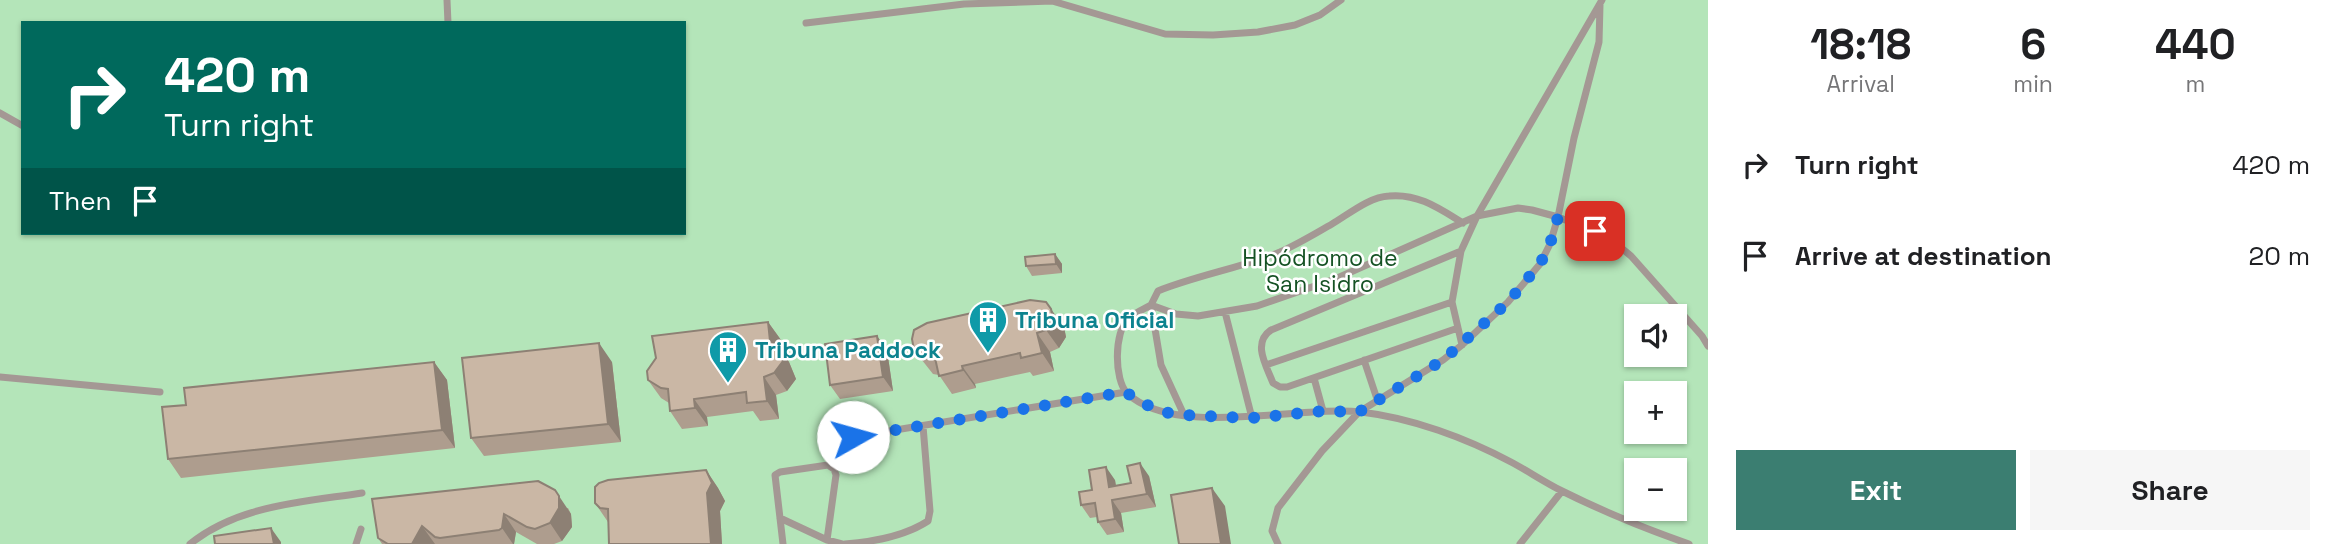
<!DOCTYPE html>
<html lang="en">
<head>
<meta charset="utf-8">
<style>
  :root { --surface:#fff; --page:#f6f6f6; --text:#202124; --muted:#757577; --accent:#3b7e71 }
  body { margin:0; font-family:"Space Grotesk",sans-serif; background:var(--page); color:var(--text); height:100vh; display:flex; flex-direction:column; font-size:26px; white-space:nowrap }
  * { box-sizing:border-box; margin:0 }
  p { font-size:23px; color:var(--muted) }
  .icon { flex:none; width:38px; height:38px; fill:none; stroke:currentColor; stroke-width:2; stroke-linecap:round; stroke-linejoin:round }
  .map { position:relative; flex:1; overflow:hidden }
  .panel { display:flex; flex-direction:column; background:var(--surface); width:630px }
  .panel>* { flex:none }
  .hud { position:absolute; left:21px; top:21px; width:665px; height:214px; border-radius:0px; box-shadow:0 2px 5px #0004; background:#00695c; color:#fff; overflow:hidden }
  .buttons { position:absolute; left:1624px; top:304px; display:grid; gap:14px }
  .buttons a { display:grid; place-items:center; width:63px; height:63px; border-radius:0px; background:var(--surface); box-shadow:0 2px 5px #0004; font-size:35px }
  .pin { position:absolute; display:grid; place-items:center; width:60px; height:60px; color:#fff; margin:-30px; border-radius:14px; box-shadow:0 4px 10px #0006 }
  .me { position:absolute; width:77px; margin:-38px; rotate:83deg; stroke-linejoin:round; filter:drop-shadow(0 0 5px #0008) }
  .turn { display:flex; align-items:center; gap:24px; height:147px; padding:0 28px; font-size:32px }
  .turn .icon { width:91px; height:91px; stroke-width:2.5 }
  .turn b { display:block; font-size:49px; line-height:60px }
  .then { display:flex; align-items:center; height:66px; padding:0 28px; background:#0003; gap:14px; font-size:26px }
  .eta { display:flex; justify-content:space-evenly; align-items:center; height:119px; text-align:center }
  .eta b { font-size:42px; font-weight:700; line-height:49px }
  .action { display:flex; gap:14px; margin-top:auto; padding:14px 28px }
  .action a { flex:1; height:80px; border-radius:0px; background:var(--accent); color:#fff; font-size:28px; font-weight:700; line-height:80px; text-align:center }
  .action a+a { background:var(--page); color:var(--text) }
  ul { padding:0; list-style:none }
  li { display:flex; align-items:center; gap:21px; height:91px; padding:0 28px }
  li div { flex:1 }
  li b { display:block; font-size:26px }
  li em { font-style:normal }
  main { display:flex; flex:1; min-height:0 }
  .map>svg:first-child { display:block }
  .green { fill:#b4e5b9; fill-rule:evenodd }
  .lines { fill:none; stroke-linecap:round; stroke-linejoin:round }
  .service { stroke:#a49894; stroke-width:7 }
  .wall { fill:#ae9d8e }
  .shaded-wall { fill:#8d8074 }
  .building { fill:#cab7a5; stroke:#8d8074; stroke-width:2 }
  .route { stroke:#1a73e8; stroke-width:12; stroke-dasharray:0 21.6 }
  .labels { text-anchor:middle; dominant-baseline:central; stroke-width:5; stroke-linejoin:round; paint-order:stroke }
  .park-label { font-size:23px; fill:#155224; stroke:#fff }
  .culture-label { font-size:23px; font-weight:bold; fill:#0d838f; stroke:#fff; text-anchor:start }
</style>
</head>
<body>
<main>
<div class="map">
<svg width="1708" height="544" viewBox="0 0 1708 544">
  <rect width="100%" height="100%" fill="#fdf1fc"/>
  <path class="green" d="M0,0H1708V544H0ZM23,23H684V233H23ZM1636,317H1675V355H1636ZM1636,394H1675V432H1636ZM1636,471H1675V509H1636Z"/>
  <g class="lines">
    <path class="service" d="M447,0L448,23
      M1602,0L1477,216L1335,279L1257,306L1198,316L1176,314L1151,305C1144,309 1134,313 1128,319C1114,332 1114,380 1127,393C1174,439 1300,405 1361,412C1412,418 1466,438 1511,462C1528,471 1544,482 1562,491C1602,511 1646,529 1689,544
      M806,23L964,4L1052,1L1165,34L1213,35L1258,32L1295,25L1320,15L1341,0
      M0,113L23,126
      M1225,312L1252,418
      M1458,328L1287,387H1280L1273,383C1266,365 1252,343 1271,330L1461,251
      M1462,345L1452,302L1461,251L1477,216L1518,208L1532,210L1558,217L1608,237L1631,256L1702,336L1708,346
      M1364,360L1377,399
      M1266,365L1452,302
      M0,377L160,392
      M1314,378L1323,411
      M1184,415L1161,365L1151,305L1158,291C1198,275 1241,268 1280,252C1298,244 1316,233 1332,224C1349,214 1369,197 1389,196C1418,193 1440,209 1463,223
      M853,437L1126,392
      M780,518L827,540L842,544
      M190,544C238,505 303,502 362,493
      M356,544L361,529
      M783,544L775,475L780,472L828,465L834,469L836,475L827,540
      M845,544C871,542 905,536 928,521L930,511L923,426
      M1278,544L1272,531L1278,508L1322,451L1359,412L1443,360L1462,345L1508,302L1540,264L1550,244L1558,217L1574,138L1599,42L1600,5
      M1520,544L1562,491"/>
  </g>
  <path class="wall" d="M1055,254L1062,264V273L1032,276L1026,266Z
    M768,322L781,340L782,352L789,362L796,379L787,391L776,395L779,419L760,421L753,411L707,417L708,426L682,429L670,411L669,403L661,398L648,380Z
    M1064,327L1066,337L1059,348L1050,352L1054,371L1033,376L1030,372L975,384L976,388L952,394L939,375L933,374L914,350Z
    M877,336L887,350L893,391L840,399L830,385Z
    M434,362L447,380L455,448L181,478L168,459L186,405Z
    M612,362L621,442L484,456L471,438Z
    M706,470L718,488L725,501L720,511L722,544H609L608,522L595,503Z
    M1149,476L1156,507L1121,513L1124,532L1107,535L1098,522L1097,517L1090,518L1081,505L1092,490L1115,480L1116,486L1131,483Z
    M372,499L568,508L571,514L572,527L562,541L554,544H537L516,532L514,544H382L378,538Z"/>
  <path class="shaded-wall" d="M1055,254L1062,264V273L1056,264Z
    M1051,309L1064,327L1066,337L1059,348L1046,330Z
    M768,322L781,340L782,352L789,362L796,379L787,391L774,373Z
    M1037,333L1050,352L1054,371L1042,353Z
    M877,336L887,350L893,391L883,377Z
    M599,343L612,362L621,442L608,424Z
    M434,362L447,380L455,448L442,430Z
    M962,366L975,384L976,388L963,370Z
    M764,377L776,395L779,419L767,401Z
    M694,399L707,417L708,426L695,408Z
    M1140,463L1149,476L1156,507L1147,494Z
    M1106,467L1115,480L1118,500L1109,487Z
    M706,470L718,488L725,501L720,511L722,544H711Z
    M1212,488L1225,506L1231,544H1221Z
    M555,490L571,514L572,527L562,541L550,523Z
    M1112,500L1121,513L1124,532L1115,519Z
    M504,514L516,532L514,544H513L502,528Z
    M422,526L435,544H412Z
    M271,528L281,542V544H274Z"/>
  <path class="building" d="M1055,254L1056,264L1026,266L1025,257Z
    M1030,300L1046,302L1051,309L1053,319L1046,330L1037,333L1042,353L1021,358L1020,353L962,366L963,370L939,376L935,358L920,356L914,350L912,339L914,330L927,323Z
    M768,322L770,341L777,344L783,361L774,373L764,377L767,401L747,403L746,392L694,399L695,408L670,411L668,389L661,388L648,380L647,371L656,358L652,336Z
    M877,336L883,377L830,385L825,344Z
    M599,343L608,424L471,438L462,358Z
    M434,362L442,430L168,459L162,407L186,405L184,388Z
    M1140,463L1147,494L1112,500L1115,519L1098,522L1095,503L1081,505L1079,492L1092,490L1089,470L1106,467L1109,487L1131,483L1127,466Z
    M706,470L712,483L707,493L711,544H609L608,509L600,508L595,503V487L599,483L608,480Z
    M538,481L555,490L559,496V508L550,523L535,529L527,527L504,514L502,528L499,530L440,538L435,537L422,526L412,544H388L378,538L372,499Z
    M1212,488L1221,544H1179L1171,495Z
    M271,528L274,544H215L214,536Z"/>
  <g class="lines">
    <path class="route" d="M853,437L1126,392L1138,401L1163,412L1184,415L1252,418L1323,411L1359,412L1443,360L1508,302L1540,264L1550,244L1558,217L1595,231"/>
  </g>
  <defs>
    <g id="building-pin" transform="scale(2.0125)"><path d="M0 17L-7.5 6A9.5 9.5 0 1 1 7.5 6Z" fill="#0f9aa8" stroke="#fff"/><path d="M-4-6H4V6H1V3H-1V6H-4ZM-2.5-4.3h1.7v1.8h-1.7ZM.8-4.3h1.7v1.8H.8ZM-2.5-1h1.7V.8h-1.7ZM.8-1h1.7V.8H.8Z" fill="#fff"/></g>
  </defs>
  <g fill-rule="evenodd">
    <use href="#building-pin" x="988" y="320"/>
    <use href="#building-pin" x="728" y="350"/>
  </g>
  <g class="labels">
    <g class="park-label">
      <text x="1320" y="258">Hipódromo de<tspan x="1320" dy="26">San Isidro</tspan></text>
    </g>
    <g class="culture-label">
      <text x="1015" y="320">Tribuna Oficial</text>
      <text x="755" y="350">Tribuna Paddock</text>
    </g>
  </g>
</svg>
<div class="buttons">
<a><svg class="icon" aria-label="sound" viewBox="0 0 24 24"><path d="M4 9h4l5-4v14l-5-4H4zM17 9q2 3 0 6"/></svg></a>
<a>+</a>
<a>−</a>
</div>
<div class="pin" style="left:1595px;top:231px;background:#d93025"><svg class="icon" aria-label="arrive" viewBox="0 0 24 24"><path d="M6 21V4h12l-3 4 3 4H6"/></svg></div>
<svg class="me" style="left:853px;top:437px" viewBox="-20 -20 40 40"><circle r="19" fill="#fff"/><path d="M0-13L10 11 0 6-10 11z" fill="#1a73e8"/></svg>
<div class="hud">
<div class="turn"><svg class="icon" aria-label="right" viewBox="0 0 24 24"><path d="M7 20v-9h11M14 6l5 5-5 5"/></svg><div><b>420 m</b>Turn right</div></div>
<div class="then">Then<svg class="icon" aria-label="arrive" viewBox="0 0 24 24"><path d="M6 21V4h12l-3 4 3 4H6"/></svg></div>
</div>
</div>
<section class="panel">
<div class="eta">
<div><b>18:18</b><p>Arrival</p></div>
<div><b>6</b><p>min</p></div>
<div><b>440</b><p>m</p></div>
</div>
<ul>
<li><svg class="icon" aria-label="right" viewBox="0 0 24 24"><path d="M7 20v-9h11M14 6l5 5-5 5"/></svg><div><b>Turn right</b></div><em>420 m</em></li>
<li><svg class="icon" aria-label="arrive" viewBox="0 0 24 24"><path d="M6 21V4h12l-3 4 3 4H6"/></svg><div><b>Arrive at destination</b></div><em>20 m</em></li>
</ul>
<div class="action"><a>Exit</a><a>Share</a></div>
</section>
</main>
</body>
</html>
